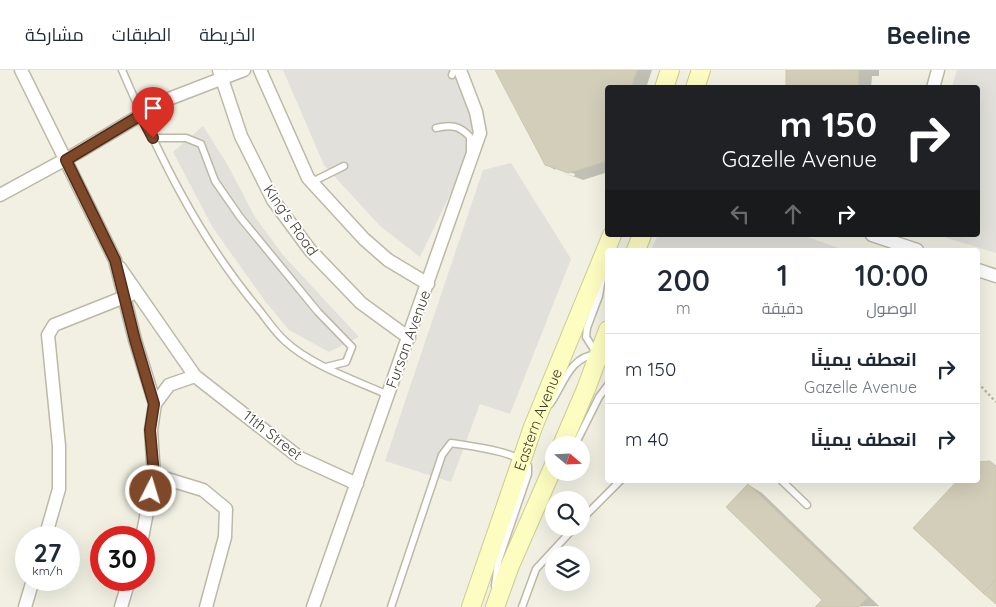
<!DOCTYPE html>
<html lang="ar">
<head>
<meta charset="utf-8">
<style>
  :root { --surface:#fff; --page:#f6f6f7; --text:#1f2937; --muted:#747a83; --line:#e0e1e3 }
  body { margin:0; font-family:Quicksand,Cairo,sans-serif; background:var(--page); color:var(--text); direction:rtl; height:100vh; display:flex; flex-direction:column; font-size:19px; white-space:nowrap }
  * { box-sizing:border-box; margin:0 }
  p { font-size:16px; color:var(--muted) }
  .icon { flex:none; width:28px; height:28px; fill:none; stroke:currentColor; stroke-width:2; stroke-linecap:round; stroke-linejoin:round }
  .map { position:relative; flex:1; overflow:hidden; direction:ltr }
  .panel { position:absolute; left:605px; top:178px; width:375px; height:235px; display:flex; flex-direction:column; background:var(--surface); border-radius:5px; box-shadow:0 5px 20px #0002; direction:rtl }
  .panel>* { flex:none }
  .hud { position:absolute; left:605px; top:15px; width:375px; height:152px; border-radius:5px; box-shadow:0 5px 20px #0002; direction:rtl; background:#202124; color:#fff; overflow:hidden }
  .needle { width:32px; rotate:109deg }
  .buttons { position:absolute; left:545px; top:366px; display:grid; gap:10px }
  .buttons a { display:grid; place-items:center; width:45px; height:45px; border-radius:50%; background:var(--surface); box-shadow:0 5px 20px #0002; font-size:25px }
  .speed { position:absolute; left:15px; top:456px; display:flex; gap:10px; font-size:25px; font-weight:700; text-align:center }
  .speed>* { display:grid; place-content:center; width:65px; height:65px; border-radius:50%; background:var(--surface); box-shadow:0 5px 20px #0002; line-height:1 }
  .speed small { font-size:12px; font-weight:400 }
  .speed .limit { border:8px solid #d22; background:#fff; color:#111 }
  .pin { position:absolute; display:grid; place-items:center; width:42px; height:42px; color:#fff; margin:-51px -21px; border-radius:50% 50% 50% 0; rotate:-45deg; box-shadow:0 0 5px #0007 }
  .pin .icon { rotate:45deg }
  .me { position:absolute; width:55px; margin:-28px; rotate:5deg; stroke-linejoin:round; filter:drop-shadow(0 0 4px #0008) }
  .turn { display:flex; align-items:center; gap:18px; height:105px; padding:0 20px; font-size:22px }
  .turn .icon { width:65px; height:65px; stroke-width:2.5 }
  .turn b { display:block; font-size:35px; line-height:42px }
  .lanes { display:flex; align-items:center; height:48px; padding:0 20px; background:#0003; justify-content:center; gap:25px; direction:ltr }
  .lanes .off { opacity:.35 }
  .eta { display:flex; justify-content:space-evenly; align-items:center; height:85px; text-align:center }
  .eta b { font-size:30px; font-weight:600; line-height:35px }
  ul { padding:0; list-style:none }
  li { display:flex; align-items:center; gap:15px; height:70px; padding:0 20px; border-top:1px solid var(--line) }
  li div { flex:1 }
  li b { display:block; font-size:19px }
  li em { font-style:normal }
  header { display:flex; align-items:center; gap:30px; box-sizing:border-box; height:70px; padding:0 25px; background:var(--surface); border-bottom:1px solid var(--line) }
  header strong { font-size:24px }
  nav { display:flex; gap:28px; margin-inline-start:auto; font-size:18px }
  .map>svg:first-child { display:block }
  .parking { fill:#e1e0db }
  .shadow { fill:#0003 }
  .building { fill:#d2ceb9; stroke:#ccc8ac }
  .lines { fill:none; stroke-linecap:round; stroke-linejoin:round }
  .lane-casing { stroke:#bcb9a6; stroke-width:9 }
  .street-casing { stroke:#bcb9a6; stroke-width:15 }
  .secondary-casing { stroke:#cdcc91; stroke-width:20 }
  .path { stroke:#bdb997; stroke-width:2.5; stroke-dasharray:2.5 2.5; stroke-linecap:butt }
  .lane { stroke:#fff; stroke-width:6 }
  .street { stroke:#fff; stroke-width:12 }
  .secondary { stroke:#fdfdc1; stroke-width:18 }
  .route-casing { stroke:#522f1b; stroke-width:12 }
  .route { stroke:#7e4829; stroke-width:9 }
  .labels { text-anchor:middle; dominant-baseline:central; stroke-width:4; stroke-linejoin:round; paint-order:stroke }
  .street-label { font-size:15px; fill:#424033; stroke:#fff }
</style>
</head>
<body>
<header>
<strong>Beeline</strong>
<nav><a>الخريطة</a><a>الطبقات</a><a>مشاركة</a></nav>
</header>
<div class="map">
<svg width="996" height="537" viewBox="0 0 996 537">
  <rect width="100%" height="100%" fill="#f1f0e3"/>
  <path class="parking" d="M283,0H457L484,54L420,187L380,156L324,95Z
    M957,0H996V183L937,165H978V18L952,17Z
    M203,56L227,94L255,147L283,185L359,267L329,282L289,260L265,231L213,158L173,82Z
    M511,93L571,189L510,344L480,334L451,412L385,391L483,100Z
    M658,165H802L844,180H651Z"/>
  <path class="shadow" d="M496,0H652L646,18H608V102L583,110L557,100L574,107L575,104L555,97V100L546,94Z
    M787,0H879V6H872L871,18H787Z
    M749,415L762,423L879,536L817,537L824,530Z"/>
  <path class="building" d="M495,0H637L631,18H608V82L604,92L569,103L545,95Z
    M786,0H859L858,18H786Z
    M990,391L996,396V509L983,523L913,458L958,410H978V392Z
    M748,414L867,528L858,537H815L822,530L726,437Z
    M996,509V534L983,523Z"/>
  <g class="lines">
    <g class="lane-casing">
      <path id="lane" d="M122,0C158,83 197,165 256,236C265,247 274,261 285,271C312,296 355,310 388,325
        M452,5L454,0
        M436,58C451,54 460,56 470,67V80
        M153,68H186L201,74L215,111L240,147L318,242L352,277L346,292L326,297
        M312,112L344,96
        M602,208L599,226L587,258L586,267L593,278L608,290
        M550,334C564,314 569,287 597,284
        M575,375L599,327L608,315
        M781,410L807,435
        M581,450L621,410
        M391,537L442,385L451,373C468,376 518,381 528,396V404L498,492L495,516
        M522,537L536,499L574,458"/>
    </g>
    <g class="street-casing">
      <path id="street" d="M21,0L115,190L135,270L155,334L151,360L154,405L142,468
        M219,0L241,66L273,130L310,180L361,233L409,268
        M260,0L308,108L364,169L388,190L428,214
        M933,18L938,0
        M0,125L77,83L166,30L244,0
        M872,165L917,180
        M120,198L195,306L300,388L357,414
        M978,200L996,206
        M155,334L169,315L195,306
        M154,405L203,420L226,439L225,467L206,537
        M45,468L59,419V376L48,265L54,255L132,224
        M25,537L33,510
        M121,537L129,510
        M313,537L480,63L476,42L460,0"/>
    </g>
    <g class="secondary-casing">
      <g id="secondary">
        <path d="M664,18L670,0"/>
        <path d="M695,18L701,0"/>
        <path d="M636,180L642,165"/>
        <path d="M562,375L586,319L608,260"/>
        <path id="s1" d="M471,537L533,357L612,165"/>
        <path d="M495,537L509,498L554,395"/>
      </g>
    </g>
    <path class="path" d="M978,313L996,332"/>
    <use href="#lane" class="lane"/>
    <use href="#street" class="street"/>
    <use href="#secondary" class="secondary"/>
  </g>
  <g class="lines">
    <g class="route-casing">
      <path id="route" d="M151,421L154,405L150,360L154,334L135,270L115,190L66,90L141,45L153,68"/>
    </g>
    <use href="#route" class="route"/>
  </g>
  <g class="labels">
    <g class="street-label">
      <text transform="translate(291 150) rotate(55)">King's Road</text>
      <text transform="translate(408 269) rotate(-70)">Fursan Avenue</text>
      <text stroke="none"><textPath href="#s1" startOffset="199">Eastern Avenue</textPath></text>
      <text transform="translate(273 365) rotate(38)">11th Street</text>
    </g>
  </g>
</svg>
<div class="buttons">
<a><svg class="needle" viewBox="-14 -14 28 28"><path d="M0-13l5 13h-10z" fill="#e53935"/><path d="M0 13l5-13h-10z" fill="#747a83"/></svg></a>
<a><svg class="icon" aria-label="search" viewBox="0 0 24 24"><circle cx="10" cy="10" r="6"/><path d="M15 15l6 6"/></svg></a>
<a><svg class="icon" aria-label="layers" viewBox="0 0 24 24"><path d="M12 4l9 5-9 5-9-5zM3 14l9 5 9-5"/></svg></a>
</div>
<div class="speed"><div>27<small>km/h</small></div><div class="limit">30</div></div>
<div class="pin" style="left:153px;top:68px;background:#d93025"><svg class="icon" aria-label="arrive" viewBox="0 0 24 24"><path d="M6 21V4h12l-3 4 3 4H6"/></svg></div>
<svg class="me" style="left:151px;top:421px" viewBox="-20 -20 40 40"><circle r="17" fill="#7e4829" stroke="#fff" stroke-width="3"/><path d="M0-11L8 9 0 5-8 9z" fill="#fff"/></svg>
<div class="hud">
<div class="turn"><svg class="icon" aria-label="right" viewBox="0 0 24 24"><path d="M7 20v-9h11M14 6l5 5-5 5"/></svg><div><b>150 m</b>Gazelle Avenue</div></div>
<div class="lanes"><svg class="icon off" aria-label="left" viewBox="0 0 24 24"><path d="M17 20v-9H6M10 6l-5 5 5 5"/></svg><svg class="icon off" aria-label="ahead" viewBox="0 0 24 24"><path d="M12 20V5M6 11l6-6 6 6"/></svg><svg class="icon" aria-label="right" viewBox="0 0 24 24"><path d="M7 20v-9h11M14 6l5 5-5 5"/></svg></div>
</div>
<section class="panel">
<div class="eta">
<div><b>10:00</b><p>الوصول</p></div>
<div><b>1</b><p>دقيقة</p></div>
<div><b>200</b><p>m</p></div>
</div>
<ul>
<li><svg class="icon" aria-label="right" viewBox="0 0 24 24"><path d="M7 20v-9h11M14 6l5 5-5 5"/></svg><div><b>انعطف يمينًا</b><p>Gazelle Avenue</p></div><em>150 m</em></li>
<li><svg class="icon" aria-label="right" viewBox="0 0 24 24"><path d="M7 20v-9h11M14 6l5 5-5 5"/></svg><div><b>انعطف يمينًا</b></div><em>40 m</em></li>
</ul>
</section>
</div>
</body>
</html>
